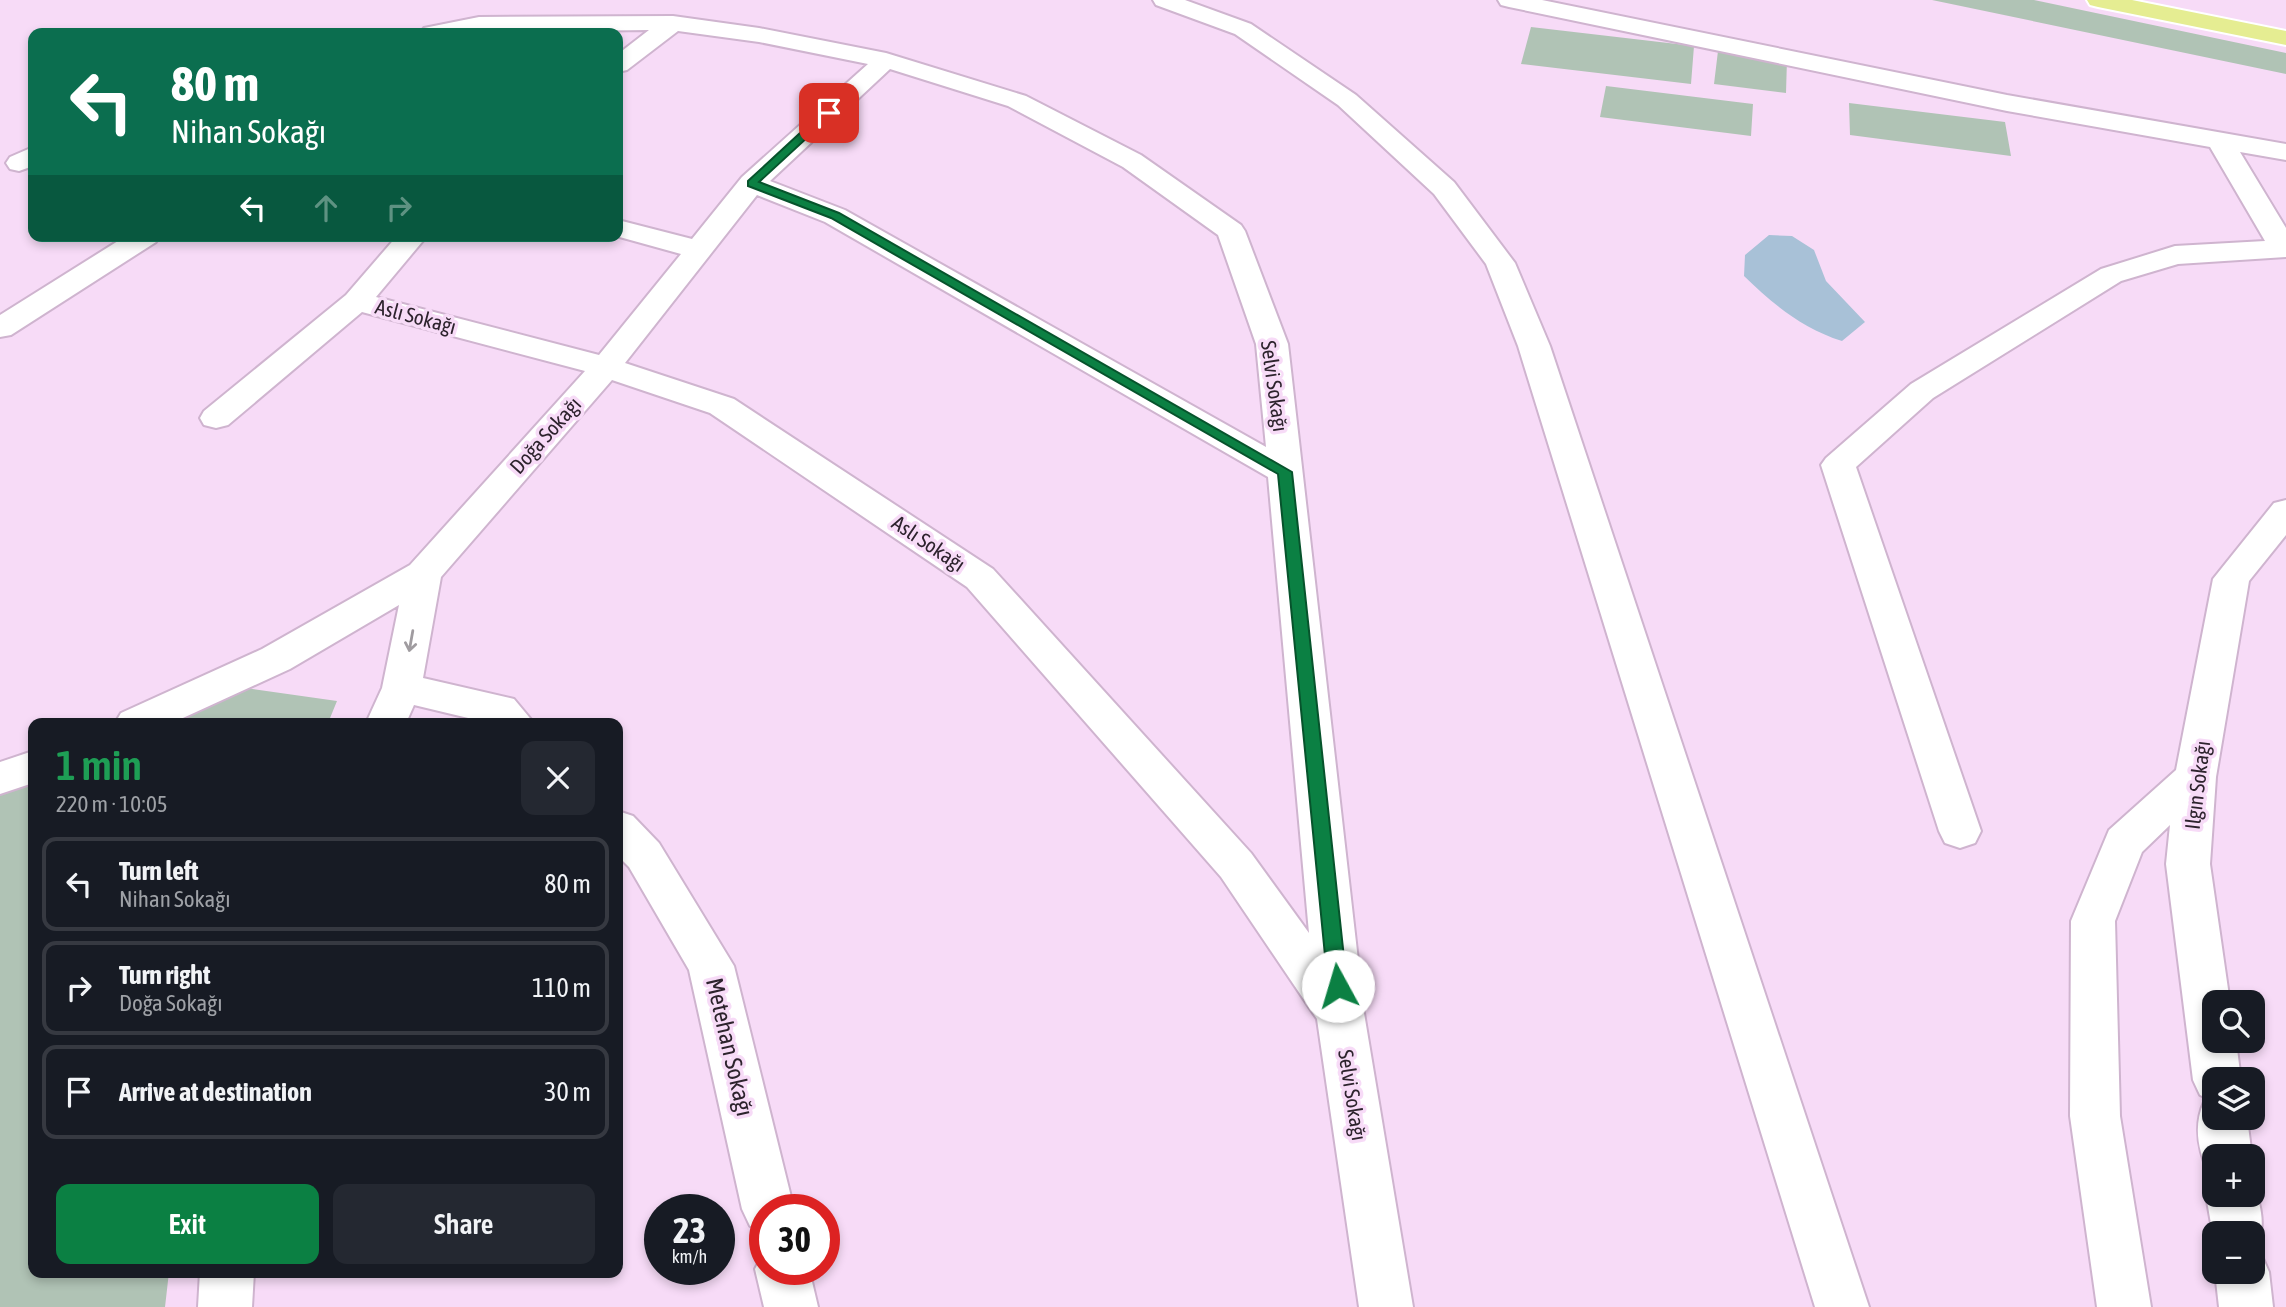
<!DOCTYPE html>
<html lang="en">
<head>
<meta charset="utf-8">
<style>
  :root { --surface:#171b24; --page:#242831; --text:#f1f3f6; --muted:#9ea1a6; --line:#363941; --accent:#0b8043 }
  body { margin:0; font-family:"Asap Condensed",sans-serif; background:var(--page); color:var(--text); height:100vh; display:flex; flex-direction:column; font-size:26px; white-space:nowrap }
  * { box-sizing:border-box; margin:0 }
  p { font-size:23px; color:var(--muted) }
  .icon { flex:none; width:38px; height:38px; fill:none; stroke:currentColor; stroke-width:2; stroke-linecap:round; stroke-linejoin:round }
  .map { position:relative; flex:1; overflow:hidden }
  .side { position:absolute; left:28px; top:718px; width:595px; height:560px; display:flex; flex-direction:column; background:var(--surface); border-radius:14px; box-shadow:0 4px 10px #0003 }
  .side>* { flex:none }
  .guide { position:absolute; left:28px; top:28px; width:595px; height:214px; border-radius:14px; box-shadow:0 4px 10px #0003; background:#0b6e4f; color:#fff; overflow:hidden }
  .fabs { position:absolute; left:2202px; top:990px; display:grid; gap:14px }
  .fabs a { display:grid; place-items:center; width:63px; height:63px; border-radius:14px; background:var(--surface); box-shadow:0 4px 10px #0003; font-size:35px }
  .speed { position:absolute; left:644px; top:1194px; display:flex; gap:14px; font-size:35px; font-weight:700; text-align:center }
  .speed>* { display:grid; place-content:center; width:91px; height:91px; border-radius:50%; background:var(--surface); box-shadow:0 4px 10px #0003; line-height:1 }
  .speed small { font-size:18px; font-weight:400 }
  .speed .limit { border:10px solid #d22; background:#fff; color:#111 }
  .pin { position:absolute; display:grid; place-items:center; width:60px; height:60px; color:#fff; margin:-30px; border-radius:14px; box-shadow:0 4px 10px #0006 }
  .me { position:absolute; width:77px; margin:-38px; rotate:354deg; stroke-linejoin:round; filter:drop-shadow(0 0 5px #0008) }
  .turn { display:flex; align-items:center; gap:24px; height:147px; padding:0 28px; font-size:32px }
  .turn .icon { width:91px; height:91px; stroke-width:2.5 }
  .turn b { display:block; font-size:49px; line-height:60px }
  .lanes { display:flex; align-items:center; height:66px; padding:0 28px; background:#0003; justify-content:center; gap:35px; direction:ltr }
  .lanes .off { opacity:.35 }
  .round { display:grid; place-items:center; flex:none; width:74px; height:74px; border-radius:14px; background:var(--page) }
  .overview { display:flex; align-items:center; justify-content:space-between; height:119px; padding:0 28px }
  h1 { font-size:42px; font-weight:600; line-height:52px; color:#1e9e55 }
  .button { display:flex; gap:14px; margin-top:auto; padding:14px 28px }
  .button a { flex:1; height:80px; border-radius:14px; background:var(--accent); color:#fff; font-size:28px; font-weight:600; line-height:80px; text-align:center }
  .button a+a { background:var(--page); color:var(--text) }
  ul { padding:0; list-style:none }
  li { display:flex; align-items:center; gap:21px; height:94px; margin:0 14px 10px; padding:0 14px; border:4px solid var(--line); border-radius:14px }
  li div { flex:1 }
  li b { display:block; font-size:26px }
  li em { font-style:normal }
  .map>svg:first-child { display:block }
  .green { fill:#b0c3b5 }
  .water { fill:#a8c1d7 }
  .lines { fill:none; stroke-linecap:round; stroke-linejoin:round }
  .minor-casing { stroke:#cfb4cf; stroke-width:4 }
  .major-casing { stroke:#fff; stroke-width:4 }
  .minor { fill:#fff; fill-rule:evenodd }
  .major { fill:#e5ed92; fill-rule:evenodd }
  .oneway { stroke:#a09ca0 }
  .route { fill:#0b8043; stroke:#07532c; stroke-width:2 }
  .labels { text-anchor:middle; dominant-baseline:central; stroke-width:7; stroke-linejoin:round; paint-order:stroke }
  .street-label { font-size:21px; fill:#2d232d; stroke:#f7dbf7 }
  .near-street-label { font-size:24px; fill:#2d232d; stroke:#f7dbf7 }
</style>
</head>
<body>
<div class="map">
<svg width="2286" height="1307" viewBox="0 0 2286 1307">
  <rect width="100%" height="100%" fill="#f7dbf7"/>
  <path class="green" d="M1932,0H2034L2286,53V74Z
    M1531,27L1694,46L1691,84L1521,64Z
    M1718,51L1787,59L1786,93L1714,84Z
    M1606,86L1753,104L1751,136L1600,117Z
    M1849,103L2005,122L2011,156L1850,135Z
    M239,687L337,701L328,723H158Z
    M33,777V1272H169L165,1307H0V792Z"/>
  <path class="water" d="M1769,235L1792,236L1814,250L1826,281L1865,322L1842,341C1802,328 1774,305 1744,276L1745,255Z"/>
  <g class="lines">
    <g class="minor-casing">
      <path id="minor" d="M1153,0H1185L1251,24L1356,95L1454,182L1515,263L1550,346L1869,1307H1815L1518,346L1486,264L1434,194L1338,105L1235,34L1156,5Z
        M1498,0H1542L2007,95L2286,144V160L2240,152L2286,228V257L2178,264L2121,281L1933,398L1856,467L1981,831L1975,843L1960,848L1945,843L1939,831L1821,465L1826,458L1911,384L2101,269L2175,246L2265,241L2210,147L2007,111L1509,7L1501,5Z
        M673,16L759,28L886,53L1026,96L1141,155L1241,225L1245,231L1288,344L1364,1013L1413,1307H1359L1317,1019L1221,877L967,587L710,413L612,380L441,577L423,678L514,699L534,723H489L414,705L406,723H366L382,688L399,605L290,669L172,723H115L121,713L262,649L410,565L585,371L362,312L228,425L216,428L204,425L200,418L204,411L346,295L397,236H427L376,297L599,355L681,254L616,236L618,220L692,239L742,177L868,64L759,42L678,31L627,70L618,72V54L649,30L420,33L424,28L479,17ZM890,69L1008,106L1123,167L1218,235L1256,344L1266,447L845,210L770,181ZM757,195L825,222L1268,477L1309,933L1251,853L993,569L734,399L625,363Z
        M33,147V166L19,171L10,169L6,163L10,157Z
        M126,236H160L156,242L11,335L0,337V315Z
        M2286,500V535L2249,581L2216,777L2210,864L2230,1003H2214V1041H2236L2241,1080H2214V1118H2247L2252,1157H2214V1175L2209,1174C2198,1150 2193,1126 2204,1102L2211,1100L2200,1095L2193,1080L2166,864L2170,825L2142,852L2115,921L2120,1116L2151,1307H2097L2070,1116L2071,921L2109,830L2176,770L2213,579L2274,503Z
        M33,751V783L0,794V762Z
        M618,811L633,816L659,843L734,966L794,1209H765V1232L750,1226L742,1209L689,970L629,867L618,856Z
        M2214,1178V1195H2252V1182C2262,1206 2266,1228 2256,1251L2261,1254L2269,1272L2273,1307H2219L2215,1272H2252V1234H2214V1241L2206,1195Z
        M765,1250V1269H809L818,1307H764L755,1269Z
        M200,1272H254L252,1307H198Z"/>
    </g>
    <g class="major-casing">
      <path id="major" d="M2087,0H2132L2286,31V45L2098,7L2090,5Z"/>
    </g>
    <use href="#minor" class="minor"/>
    <use href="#major" class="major"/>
  </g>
  <defs><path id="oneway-shaft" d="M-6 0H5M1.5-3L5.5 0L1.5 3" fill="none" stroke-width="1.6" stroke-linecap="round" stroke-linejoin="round" transform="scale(1.75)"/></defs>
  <use class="oneway" href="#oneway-shaft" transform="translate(411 641) rotate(100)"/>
  <path class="route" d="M825,110L834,113L759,182L839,213L1292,472L1347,986L1344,992L1338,994L1331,992L1328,986L1278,474L831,218L748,186V181Z"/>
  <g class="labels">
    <g class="street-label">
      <text transform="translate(416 316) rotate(15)">Aslı Sokağı</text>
      <text transform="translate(1275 386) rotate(82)">Selvi Sokağı</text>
      <text transform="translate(545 435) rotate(-48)">Doğa Sokağı</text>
      <text transform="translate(929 543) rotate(34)">Aslı Sokağı</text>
      <text transform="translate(2197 785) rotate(-83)">Ilgın Sokağı</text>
      <text transform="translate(1353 1095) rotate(81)">Selvi Sokağı</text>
    </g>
    <g class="near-street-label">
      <text transform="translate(730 1047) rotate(77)">Metehan Sokağı</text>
    </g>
  </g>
</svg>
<div class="fabs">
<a><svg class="icon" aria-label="search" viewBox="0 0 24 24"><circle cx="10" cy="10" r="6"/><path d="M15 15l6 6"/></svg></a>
<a><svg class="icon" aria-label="layers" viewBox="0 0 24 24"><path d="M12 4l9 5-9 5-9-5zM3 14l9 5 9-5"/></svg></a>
<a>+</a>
<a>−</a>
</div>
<div class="speed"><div>23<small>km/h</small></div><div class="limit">30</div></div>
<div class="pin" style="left:829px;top:113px;background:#d93025"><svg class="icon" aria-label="arrive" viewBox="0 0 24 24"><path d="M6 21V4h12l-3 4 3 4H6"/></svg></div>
<svg class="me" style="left:1338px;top:986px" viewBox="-20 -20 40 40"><circle r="19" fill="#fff"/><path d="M0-13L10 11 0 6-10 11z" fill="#0b8043"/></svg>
<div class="guide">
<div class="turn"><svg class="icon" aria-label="left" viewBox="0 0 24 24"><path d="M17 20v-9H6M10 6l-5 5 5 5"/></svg><div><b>80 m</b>Nihan Sokağı</div></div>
<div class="lanes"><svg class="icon" aria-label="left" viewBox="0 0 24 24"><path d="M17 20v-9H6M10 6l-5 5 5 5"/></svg><svg class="icon off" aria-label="ahead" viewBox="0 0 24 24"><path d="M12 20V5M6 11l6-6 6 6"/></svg><svg class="icon off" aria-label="right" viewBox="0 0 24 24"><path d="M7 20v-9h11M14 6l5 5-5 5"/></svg></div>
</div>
<section class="side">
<div class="overview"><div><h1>1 min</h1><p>220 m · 10:05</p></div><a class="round"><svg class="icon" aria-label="close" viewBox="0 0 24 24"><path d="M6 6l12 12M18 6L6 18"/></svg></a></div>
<ul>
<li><svg class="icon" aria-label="left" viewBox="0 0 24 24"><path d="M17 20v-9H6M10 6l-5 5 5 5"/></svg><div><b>Turn left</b><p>Nihan Sokağı</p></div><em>80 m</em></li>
<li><svg class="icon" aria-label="right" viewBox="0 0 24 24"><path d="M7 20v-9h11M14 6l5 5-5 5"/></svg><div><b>Turn right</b><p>Doğa Sokağı</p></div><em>110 m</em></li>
<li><svg class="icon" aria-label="arrive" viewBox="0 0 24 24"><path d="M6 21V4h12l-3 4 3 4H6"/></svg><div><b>Arrive at destination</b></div><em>30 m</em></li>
</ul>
<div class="button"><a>Exit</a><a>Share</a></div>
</section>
</div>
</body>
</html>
